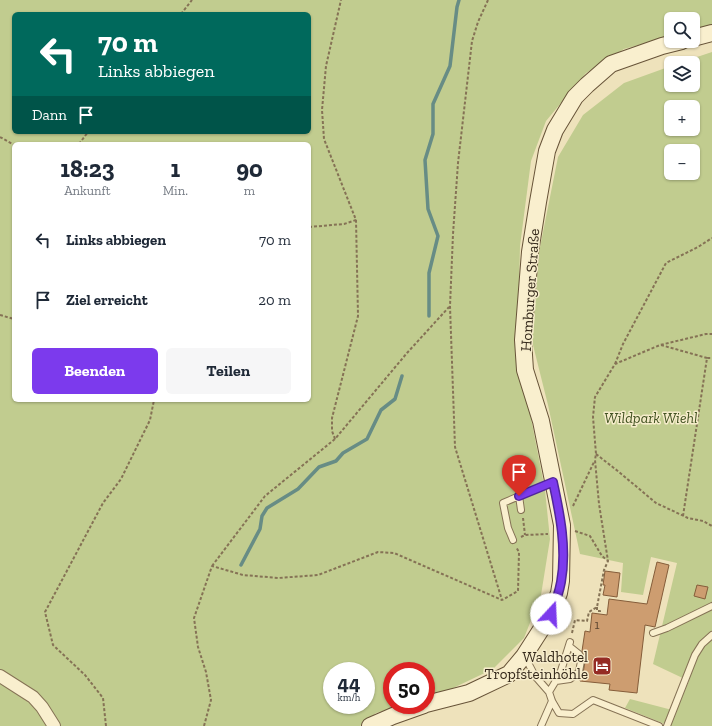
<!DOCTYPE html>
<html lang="de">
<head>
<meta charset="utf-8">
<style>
  :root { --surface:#fff; --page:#f6f6f7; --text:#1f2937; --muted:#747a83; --accent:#7c3aed }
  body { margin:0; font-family:"Zilla Slab",serif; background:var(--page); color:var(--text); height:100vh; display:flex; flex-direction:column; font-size:15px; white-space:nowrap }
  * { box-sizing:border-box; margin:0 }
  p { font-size:13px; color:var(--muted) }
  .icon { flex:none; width:22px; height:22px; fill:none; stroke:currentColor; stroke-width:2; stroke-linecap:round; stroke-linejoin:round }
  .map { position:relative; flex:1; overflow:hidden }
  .drawer { position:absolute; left:12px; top:142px; width:299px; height:260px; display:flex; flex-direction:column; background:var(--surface); border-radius:6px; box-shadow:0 1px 3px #0004 }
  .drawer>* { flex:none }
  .top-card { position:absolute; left:12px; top:12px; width:299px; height:122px; border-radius:6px; box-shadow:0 1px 3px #0004; background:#00695c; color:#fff; overflow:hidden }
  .fabs { position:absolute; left:664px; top:12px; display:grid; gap:8px }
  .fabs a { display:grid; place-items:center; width:36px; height:36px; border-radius:6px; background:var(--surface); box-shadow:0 1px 3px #0004; font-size:20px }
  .speed { position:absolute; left:323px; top:662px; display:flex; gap:8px; font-size:20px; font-weight:700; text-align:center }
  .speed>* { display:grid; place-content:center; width:52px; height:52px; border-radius:50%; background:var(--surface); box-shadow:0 1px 3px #0004; line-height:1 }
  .speed small { font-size:10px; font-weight:400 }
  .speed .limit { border:6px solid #d22; background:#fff; color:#111 }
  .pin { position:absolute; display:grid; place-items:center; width:34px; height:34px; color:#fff; margin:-41px -17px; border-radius:50% 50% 50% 0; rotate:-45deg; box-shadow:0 0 4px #0007 }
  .pin .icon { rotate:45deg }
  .me { position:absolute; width:44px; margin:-22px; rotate:20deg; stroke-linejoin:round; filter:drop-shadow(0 0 3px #0008) }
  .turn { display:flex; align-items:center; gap:14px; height:84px; padding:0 20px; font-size:18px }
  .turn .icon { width:52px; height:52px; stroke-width:2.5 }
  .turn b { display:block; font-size:28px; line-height:34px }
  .then { display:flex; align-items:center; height:38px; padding:0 20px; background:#0003; gap:8px; font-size:15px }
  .eta { display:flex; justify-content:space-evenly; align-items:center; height:68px; text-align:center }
  .eta b { font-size:24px; font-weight:700; line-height:28px }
  .cta { display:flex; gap:8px; margin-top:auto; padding:8px 20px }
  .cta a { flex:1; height:46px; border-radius:6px; background:var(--accent); color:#fff; font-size:16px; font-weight:700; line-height:46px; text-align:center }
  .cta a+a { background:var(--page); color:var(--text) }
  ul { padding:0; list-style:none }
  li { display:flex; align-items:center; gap:12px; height:60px; padding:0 20px }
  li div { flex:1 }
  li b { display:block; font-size:15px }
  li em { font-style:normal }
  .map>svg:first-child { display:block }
  .green { fill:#c1cc8f; fill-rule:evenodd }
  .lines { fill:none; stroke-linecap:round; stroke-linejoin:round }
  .stream { stroke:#678c85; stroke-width:3.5 }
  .building { fill:#cd9d70; stroke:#855d3a }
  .service-casing { stroke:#857255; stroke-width:8 }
  .minor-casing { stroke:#857255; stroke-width:14 }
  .secondary-casing { stroke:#675338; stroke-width:18 }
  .path { stroke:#857255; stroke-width:2; stroke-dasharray:3 2; stroke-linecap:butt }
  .service { stroke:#f9efce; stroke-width:6 }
  .minor { stroke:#f9efce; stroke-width:12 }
  .secondary { stroke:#f9efce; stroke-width:16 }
  .route-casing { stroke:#51269a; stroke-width:10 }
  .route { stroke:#7c3aed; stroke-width:7 }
  .labels { text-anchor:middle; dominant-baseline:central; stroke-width:3; stroke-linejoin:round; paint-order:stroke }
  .number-label { font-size:13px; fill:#5a4530 }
  .street-label { font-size:15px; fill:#34281a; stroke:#f6eccb }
  .park-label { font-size:15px; font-style:italic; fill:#415120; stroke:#f6eccb }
  .poi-label { font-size:15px; fill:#34281a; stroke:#f6eccb; text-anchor:end }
</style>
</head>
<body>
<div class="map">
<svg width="712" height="726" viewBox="0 0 712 726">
  <rect width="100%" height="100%" fill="#eee2bb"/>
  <path class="green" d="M0,0H712V25L693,30V19H671V36L624,49L586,73L546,121L531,161L520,246L518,336L522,372L545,490L550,539L541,595L524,638L493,669L449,690L426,697V671H392V705H402L376,713L360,726H59L34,691L0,670ZM14,14H309V132H14ZM14,144H309V400H14ZM332,671H366V705H332Z
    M712,52V726H670L625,708L630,699L676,711L689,681L653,664L677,563L651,557L643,595L621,592L623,563L580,554L548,405L532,341L539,252L558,157L583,115L624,83L671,66V85H693V63H679ZM671,107H693V129H671ZM671,151H693V173H671Z
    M0,683L37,708L49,726H0Z"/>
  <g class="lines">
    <path class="stream" d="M429,316V273L438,236L428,209L425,160L433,134V104L450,66L457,7L459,0
      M241,565L260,529L262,516L267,508L298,489L319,467L336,461L343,453L367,439L381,410L395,399L402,376"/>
  </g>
  <path class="building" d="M657,562L669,565L655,627L645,625L637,693L609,690L610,684L580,681V677L583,673L585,662L582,651L585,631L590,632L592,613L607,615L609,599L647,604Z
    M605,571L620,573L617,597L603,595L605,585H603Z
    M697,585L708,587L705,599L694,596Z"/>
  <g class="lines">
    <g class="service-casing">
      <path id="service" d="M519,496L521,510
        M513,540L508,528L503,503L552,482
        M653,633L667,628L712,606
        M525,657L535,676L549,692L552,701L559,713L573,714L593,700L659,726
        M556,681L570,679L579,672L581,661L579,654L569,646
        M549,692L560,674L570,642
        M541,726L552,701
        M667,726L695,655L702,644L712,635"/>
    </g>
    <g class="minor-casing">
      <path id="minor" d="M0,676L33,697L42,707L54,726"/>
    </g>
    <g class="secondary-casing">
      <path id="secondary" d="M693,38L712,33
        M426,704L469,693L509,674L524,656L551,614L559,593L561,581L562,525L541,421L525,370L523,340L530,252L538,202L547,151L555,130L575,97L587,85L611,64L662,46L682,41
        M370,726L393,716L424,705"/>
    </g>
    <path class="path" d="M488,0L478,22L472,41L458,163L453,234L450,306L455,447L502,600
      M181,14L192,0
      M0,137L14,145
      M79,144L88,132
      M309,227L344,224L356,220
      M0,315L14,319
      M661,345L707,358
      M615,364L623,344L666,263L698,247L712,238
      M335,439L332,431V418L358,316L356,220L324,139L322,110L326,66L341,0
      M596,454L619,472L656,503L688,518L703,521L712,526
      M573,506L594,462
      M683,516L707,358H712
      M523,518L525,535
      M575,531L590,536L602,556L607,560
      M521,537L525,535L548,534
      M212,566L265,496L335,439L407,353L449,307
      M597,607V611H600V614
      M572,633L575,620L587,621L589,612L597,607L604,570L608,561L599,504L595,460L596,454L593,417L595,397L615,364L660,345L706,334H712
      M106,726L103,698L85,675L53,645L45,612L103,503L121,479L150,420L154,400
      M204,726L211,700L206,672L198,647L194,618L212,566L243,575L278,578L318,575L378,552L394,553L502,600L518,591L519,552L516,547"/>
    <use href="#service" class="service"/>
    <use href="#minor" class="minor"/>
    <use href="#secondary" class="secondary"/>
  </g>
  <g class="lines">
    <g class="route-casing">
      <path id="route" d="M519,496L553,482C560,514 567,549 561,582C559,593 555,604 551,614"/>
    </g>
    <use href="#route" class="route"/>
  </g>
  <defs>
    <g id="hotel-square" transform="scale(1)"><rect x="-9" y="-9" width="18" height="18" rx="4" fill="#952b24" stroke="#f6eccb"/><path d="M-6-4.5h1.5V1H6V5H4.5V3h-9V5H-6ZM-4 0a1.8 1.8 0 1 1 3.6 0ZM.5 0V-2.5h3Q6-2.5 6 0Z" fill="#fff"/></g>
  </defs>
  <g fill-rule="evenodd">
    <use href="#hotel-square" x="602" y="666"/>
  </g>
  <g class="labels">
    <g class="number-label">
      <text x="597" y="624">1</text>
    </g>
    <g class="street-label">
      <text transform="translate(530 290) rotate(-86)">Homburger Straße</text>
    </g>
    <g class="park-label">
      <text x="651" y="418">Wildpark Wiehl</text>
    </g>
    <g class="poi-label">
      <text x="588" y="657">Waldhotel<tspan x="588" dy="17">Tropfsteinhöhle</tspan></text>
    </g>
  </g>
</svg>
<div class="fabs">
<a><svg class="icon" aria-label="search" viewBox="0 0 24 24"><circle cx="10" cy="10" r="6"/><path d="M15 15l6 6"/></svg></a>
<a><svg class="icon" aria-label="layers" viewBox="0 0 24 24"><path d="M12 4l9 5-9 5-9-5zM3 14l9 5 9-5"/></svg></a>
<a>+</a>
<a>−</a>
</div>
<div class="speed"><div>44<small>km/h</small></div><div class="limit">50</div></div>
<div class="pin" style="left:519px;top:496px;background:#d93025"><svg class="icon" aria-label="arrive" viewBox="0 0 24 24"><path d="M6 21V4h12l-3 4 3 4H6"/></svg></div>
<svg class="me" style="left:551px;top:614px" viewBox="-20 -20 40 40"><circle r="19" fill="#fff"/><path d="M0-13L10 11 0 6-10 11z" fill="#7c3aed"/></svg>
<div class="top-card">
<div class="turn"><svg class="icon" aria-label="left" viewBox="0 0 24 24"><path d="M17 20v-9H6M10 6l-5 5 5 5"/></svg><div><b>70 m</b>Links abbiegen</div></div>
<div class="then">Dann<svg class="icon" aria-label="arrive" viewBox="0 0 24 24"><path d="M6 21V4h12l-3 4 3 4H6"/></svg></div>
</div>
<section class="drawer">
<div class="eta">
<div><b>18:23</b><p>Ankunft</p></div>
<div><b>1</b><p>Min.</p></div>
<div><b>90</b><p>m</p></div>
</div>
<ul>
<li><svg class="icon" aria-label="left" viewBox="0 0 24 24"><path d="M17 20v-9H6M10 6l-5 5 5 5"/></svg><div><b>Links abbiegen</b></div><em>70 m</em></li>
<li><svg class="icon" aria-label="arrive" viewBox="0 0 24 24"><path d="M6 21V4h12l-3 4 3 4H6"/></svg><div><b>Ziel erreicht</b></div><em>20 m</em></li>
</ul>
<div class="cta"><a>Beenden</a><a>Teilen</a></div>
</section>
</div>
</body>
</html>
